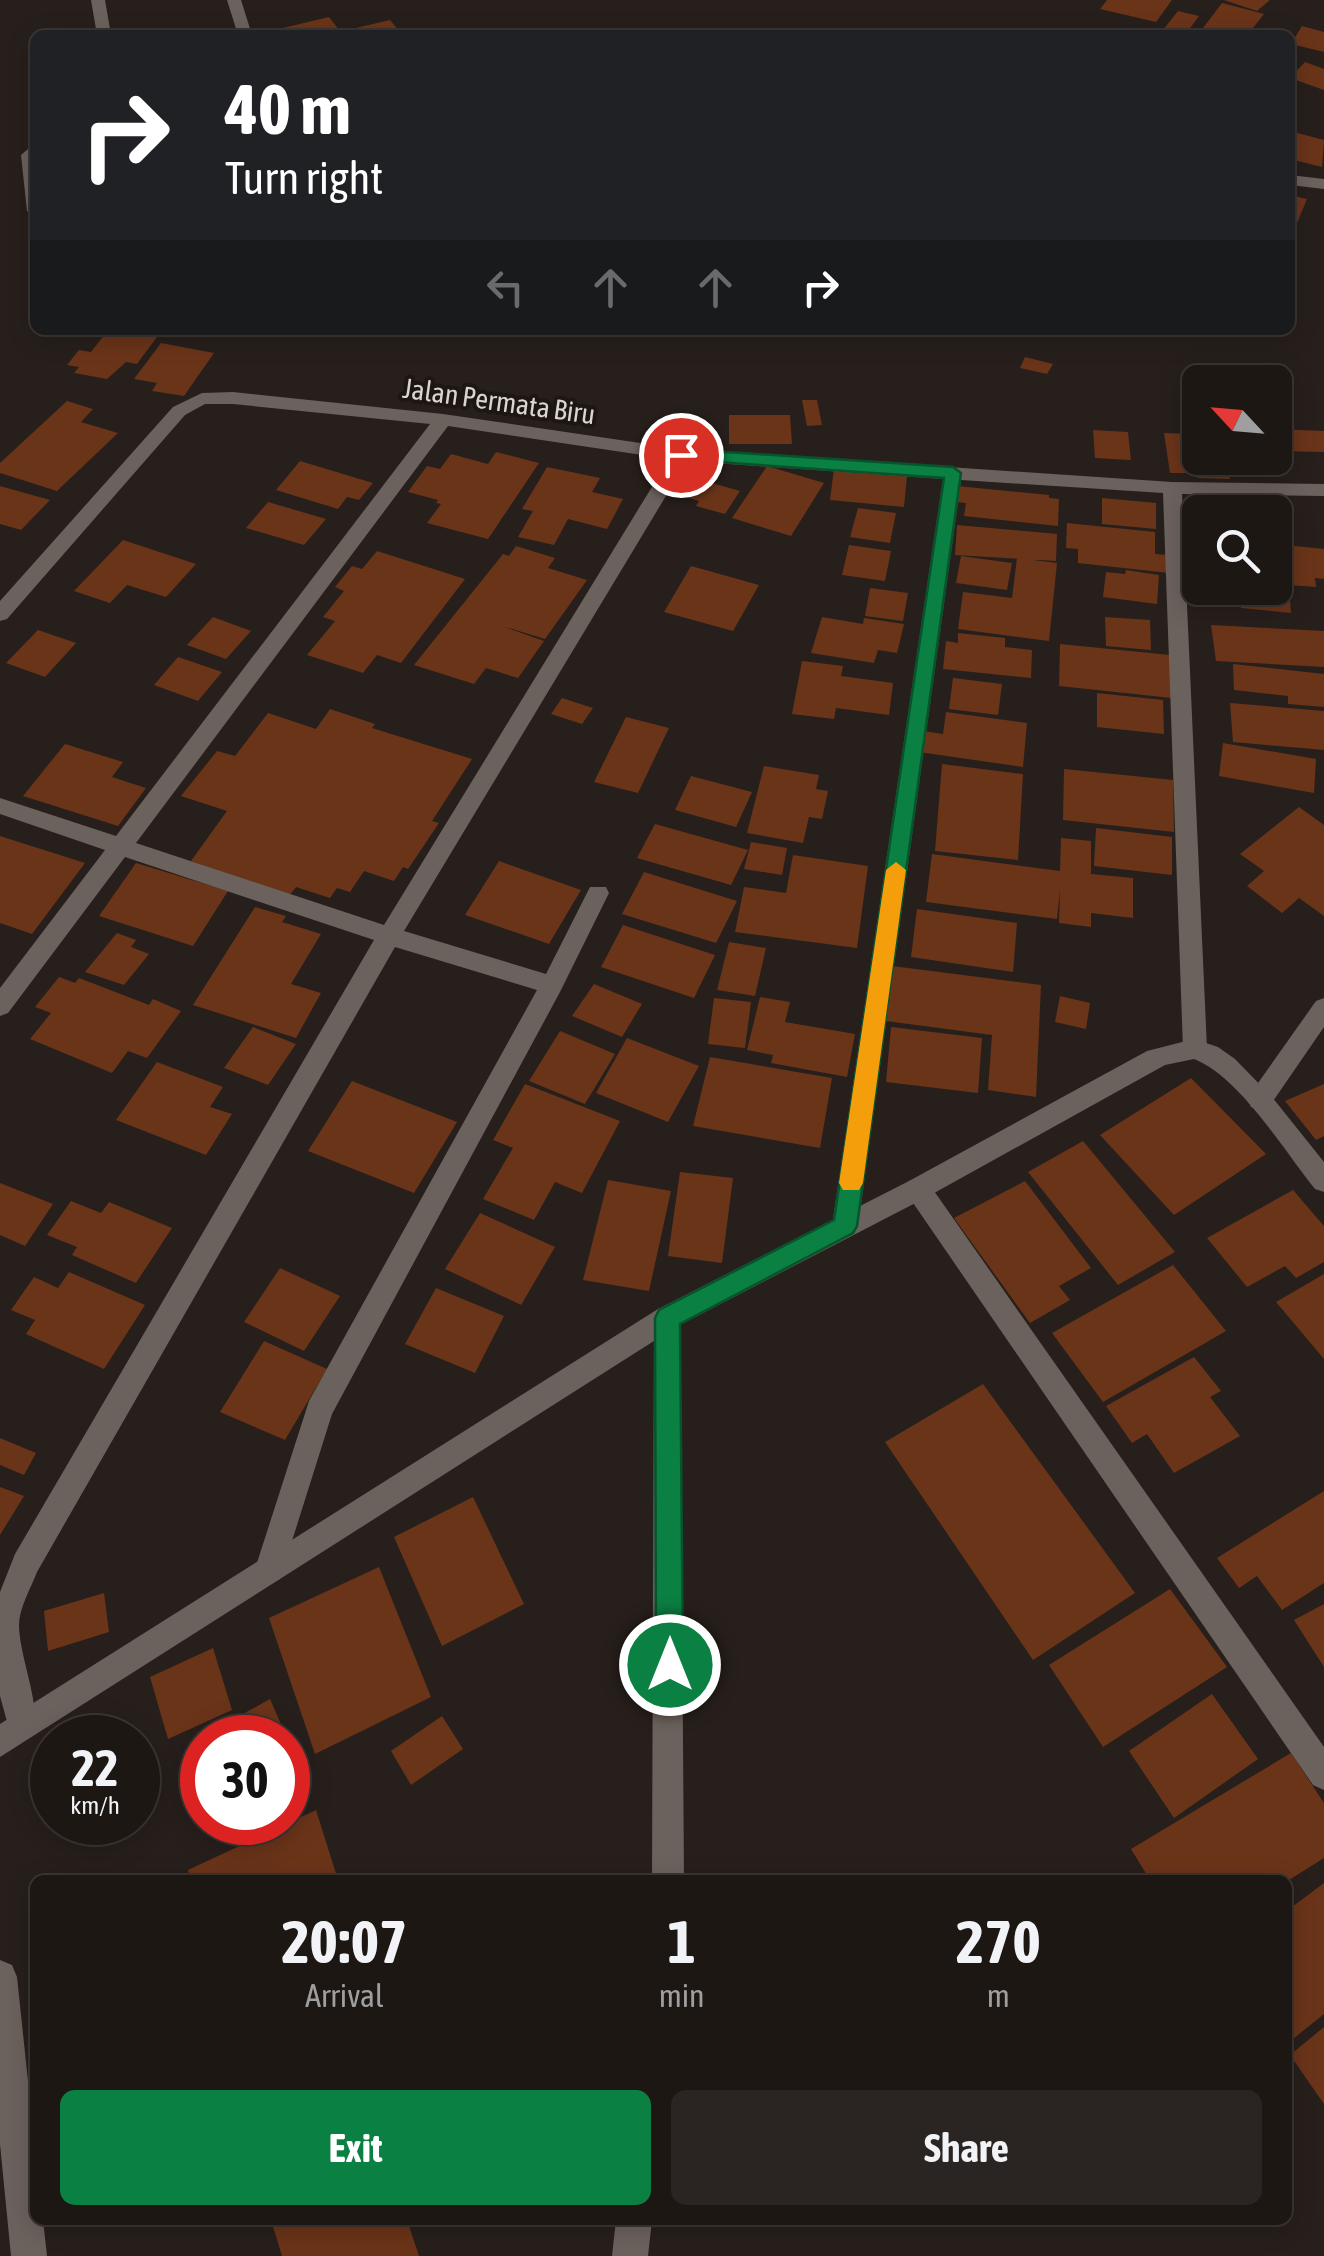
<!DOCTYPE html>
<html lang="en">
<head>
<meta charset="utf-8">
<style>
  :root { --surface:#1d1714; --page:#2a2422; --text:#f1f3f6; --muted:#a09fa0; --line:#3b3634; --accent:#0b8043 }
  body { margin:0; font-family:"Asap Condensed",sans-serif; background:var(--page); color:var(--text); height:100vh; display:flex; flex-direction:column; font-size:38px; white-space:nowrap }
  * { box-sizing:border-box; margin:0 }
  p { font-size:32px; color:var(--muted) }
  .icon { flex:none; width:55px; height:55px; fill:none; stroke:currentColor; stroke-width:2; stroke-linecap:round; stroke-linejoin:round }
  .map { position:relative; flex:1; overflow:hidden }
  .panel { position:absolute; left:30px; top:1875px; width:1262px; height:350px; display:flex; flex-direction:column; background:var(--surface); border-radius:15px; box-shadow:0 5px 25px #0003,0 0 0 2px var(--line) }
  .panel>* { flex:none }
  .top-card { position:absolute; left:30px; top:30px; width:1265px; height:305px; border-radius:15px; box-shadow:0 5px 25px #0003,0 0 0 2px var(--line); background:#202124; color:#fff; overflow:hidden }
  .needle { width:65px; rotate:296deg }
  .fabs { position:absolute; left:1182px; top:365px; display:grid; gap:20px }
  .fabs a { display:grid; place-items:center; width:110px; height:110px; border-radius:15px; background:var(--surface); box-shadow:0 5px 25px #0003,0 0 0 2px var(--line); font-size:50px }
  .speed { position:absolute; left:30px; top:1715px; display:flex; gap:20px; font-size:50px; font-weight:700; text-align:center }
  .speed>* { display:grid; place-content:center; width:130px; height:130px; border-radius:50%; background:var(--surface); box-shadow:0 5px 25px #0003,0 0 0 2px var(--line); line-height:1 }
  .speed small { font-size:25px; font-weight:400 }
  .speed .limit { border:15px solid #d22; background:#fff; color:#111 }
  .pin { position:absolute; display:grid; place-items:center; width:85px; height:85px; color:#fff; margin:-42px; border:5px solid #fff; border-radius:50%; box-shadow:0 2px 10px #0007 }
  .me { position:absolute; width:110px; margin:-55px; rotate:0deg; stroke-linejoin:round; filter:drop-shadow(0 0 8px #0008) }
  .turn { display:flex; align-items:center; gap:35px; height:210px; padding:0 30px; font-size:45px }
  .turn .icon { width:130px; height:130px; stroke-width:2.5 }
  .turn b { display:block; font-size:70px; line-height:85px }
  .lanes { display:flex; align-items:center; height:95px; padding:0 30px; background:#0003; justify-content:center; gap:50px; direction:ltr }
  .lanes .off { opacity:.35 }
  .eta { display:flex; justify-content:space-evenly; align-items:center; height:170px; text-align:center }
  .eta b { font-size:60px; font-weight:700; line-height:70px }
  .action { display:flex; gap:20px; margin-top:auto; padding:20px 30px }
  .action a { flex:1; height:115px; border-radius:15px; background:var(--accent); color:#fff; font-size:40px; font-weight:700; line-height:115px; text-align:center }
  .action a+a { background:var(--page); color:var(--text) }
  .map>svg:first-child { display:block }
  .building { fill:#6a3419 }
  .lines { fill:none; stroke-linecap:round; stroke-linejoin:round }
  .minor { fill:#6c625d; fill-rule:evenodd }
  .tertiary { fill:#6c625d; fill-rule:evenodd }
  .route { fill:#0b8043; stroke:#07532c; stroke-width:2.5 }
  .slow { fill:#f59e0b }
  .labels { text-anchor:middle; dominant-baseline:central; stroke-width:8; stroke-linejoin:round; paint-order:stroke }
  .far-street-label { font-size:28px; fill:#dbd5d2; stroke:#1e1612 }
</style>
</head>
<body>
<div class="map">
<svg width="1324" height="2256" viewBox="0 0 1324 2256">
  <rect width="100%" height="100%" fill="#271f1b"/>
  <path class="building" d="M1107,0H1172L1156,22L1100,9Z
    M1224,0H1270L1257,11Z
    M1222,3L1264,14L1253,28L1266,31L1263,35H1231L1203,28Z
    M1178,11L1199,16L1185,35H1159Z
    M329,17L343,35H268L266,32Z
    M390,20L400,32L346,35L343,31Z
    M1302,26L1324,32V52L1291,44Z
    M1305,62L1324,69V90L1290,78Z
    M1290,131L1324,140L1322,167L1290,159Z
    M1290,195L1307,199L1295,228L1290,227Z
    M108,330H162L137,364L126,362L107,379L74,373L79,367L67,365L79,350L91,352Z
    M161,343L214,353L184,396L152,391L157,383L134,379Z
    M1025,357L1053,364L1047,374L1020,368Z
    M802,400H817L822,425L807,426Z
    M67,401L93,409L81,422L118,433L57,491L0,473V463Z
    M729,415H790L792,444H729Z
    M667,420H698L697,436L666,435Z
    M1190,429L1200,430V458H1226L1230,479L1198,478Z
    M1275,429L1324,431V452L1275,451Z
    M1093,430L1128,432L1131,460L1095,458Z
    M1164,433L1189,434L1196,473H1170Z
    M496,452L539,463L488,539L427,523L441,504L436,503L438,500L408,492L427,466L440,469L451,454L488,464Z
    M300,461L373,483L359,500L347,497L338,509L276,490Z
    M767,466L824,483L791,536L732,518Z
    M547,467L600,478L592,492L623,499L607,529L568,519L554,545L518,537L533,511L522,509Z
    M834,469L907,476L904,507L830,500Z
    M691,477L740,491L725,514L696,506L699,501L678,495Z
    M0,486L50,500L21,530L0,524Z
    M957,486L1049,495V498L1059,499L1058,526L964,516L966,503L955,502Z
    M1102,498L1156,503V529L1102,524Z
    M1237,501L1287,505L1290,543L1275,541V512H1238Z
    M268,502L326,519L304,545L246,528Z
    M858,508L896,513L890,543L850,537Z
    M1067,523L1155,532V554L1168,555L1169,573L1078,563V549L1066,548Z
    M957,525L1057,534L1056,561L955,555Z
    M123,540L196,564L166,597L127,585L110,603L74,591Z
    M1275,544L1324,549V579L1315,578L1316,587L1275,584Z
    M849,545L891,551L885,581L842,575Z
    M516,546L555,558L548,568L587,580L545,639L502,626L544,641L518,678L486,668L474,684L414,665L503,554L509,556Z
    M377,551L465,579L401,663L377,655L363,673L307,655L335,621L323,617L344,591L335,587L352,566L362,569Z
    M961,556L1012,563L1007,590L956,583Z
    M1017,558L1057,563L1049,641L958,629L963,592L1012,598Z
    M691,566L759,585L733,631L664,612Z
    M1126,570L1159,575L1157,604L1103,597L1106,572L1125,574Z
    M1275,586L1289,587L1291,613L1241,608L1240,588Z
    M870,588L908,593L903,621L865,616Z
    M213,617L251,631L226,659L187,645Z
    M822,617L863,624L864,618L904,624L897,653L878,650L874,663L811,653Z
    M1105,617L1150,620L1151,650L1106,646Z
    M1211,625L1324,631V667L1216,661Z
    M38,630L76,643L45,677L6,663Z
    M958,633L1005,638V647L1032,650L1031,678L943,669L946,641L958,643Z
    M1060,644L1170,655L1172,698L1059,686Z
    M178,657L222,672L198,701L154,685Z
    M802,661L843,666L841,676L893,683L889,715L836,708L834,719L792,714Z
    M1233,664L1324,674V707L1288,704V696L1234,690Z
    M953,678L1002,684L998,715L949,709Z
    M1097,693L1163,700L1164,734L1097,727Z
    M562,698L593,708L582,724L551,714Z
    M1230,703L1324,711V750L1233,742Z
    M330,709L375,724L372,728L472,759L432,821L439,823L408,869L403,867L394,881L364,871L350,892L337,888L330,898L296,887L289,896L191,861L227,811L181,796L217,751L235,756L268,713L316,729Z
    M946,712L1027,723L1023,767L919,752L923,731L943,734Z
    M626,717L669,728L638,793L594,782Z
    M1223,743L1316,759L1314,793L1219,776Z
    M65,744L123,762L112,777L146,788L118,826L23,796Z
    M942,764L1023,774L1018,860L935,851Z
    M764,766L819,775L816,789L828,791L822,819L809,817L803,843L747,833Z
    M1064,769L1173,780L1174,832L1063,820Z
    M691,776L752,792L736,827L675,810Z
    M1299,807L1324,825V916L1299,898L1282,913L1247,886L1264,871L1240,854Z
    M655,824L748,850L731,885L637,858Z
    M1096,828L1172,837V875L1094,866Z
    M0,836L85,863L32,934L0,923Z
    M1061,838L1091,841V874L1133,878V918L1091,913V927L1059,923L1060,890L1057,919L926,902L932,854L1060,871Z
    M751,842L787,848L782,875L744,869Z
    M793,855L868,866L857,948L735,932L744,887L786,893Z
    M499,861L581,890L549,944L465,915Z
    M136,863L228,891L193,946L99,916Z
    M644,872L737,901L716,943L622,914Z
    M255,907L286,916L282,922L321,934L291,984L321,993L296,1038L193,1005Z
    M917,909L1017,923L1013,972L911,957Z
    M623,925L715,955L694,998L601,967Z
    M117,933L136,940L131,947L149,954L124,985L85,972Z
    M729,942L766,948L755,996L717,990Z
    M892,966L1041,985L1036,1097L988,1090L992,1035L886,1021Z
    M59,977L75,983L79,978L149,1005L153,999L181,1011L147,1058L128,1051L112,1073L30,1039L51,1013L35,1007Z
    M594,984L642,1004L622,1037L572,1016Z
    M1060,996L1090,1003L1086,1029L1055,1022Z
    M760,997L790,1002L785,1022L855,1034L847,1077L771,1063L773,1055L747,1050Z
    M714,998L751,1002L745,1048L708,1044Z
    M253,1027L296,1044L268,1085L224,1068Z
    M891,1027L982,1038L978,1093L886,1082Z
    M560,1031L615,1054L585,1104L529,1081Z
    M627,1038L699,1066L668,1122L596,1093Z
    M710,1057L832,1078L820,1148L693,1126Z
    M157,1062L223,1087L210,1107L232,1114L206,1155L116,1120Z
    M1191,1078L1266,1154L1174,1215L1100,1135Z
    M352,1081L457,1122L414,1193L308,1151Z
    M525,1084L620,1121L582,1193L555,1182L534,1220L483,1199L513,1148L493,1140Z
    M1324,1084V1136L1316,1140L1285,1101Z
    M1083,1141L1175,1252L1118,1285L1028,1172Z
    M680,1172L733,1178L722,1263L668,1256Z
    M608,1180L671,1191L649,1291L583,1280Z
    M1025,1181L1091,1268L1059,1286L1070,1300L1030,1323L954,1218Z
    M0,1183L53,1204L25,1246L0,1235Z
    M1293,1190L1324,1226V1262L1296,1278L1285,1266L1247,1287L1207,1238Z
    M71,1201L101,1213L109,1202L172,1228L136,1283L72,1255L77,1247L47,1235Z
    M480,1213L555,1247L521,1305L445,1269Z
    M1173,1265L1226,1331L1103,1402L1052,1333Z
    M280,1268L340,1296L304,1351L244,1322Z
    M69,1272L145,1305L104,1369L26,1334L35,1320L11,1310L34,1277L58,1288Z
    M1324,1274V1359L1276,1302Z
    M436,1288L504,1316L475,1373L405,1344Z
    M264,1341L327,1369L285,1440L220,1412Z
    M1194,1357L1221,1391L1210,1397L1240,1436L1174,1473L1147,1434L1132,1443L1106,1406Z
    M983,1384L1135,1593L1033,1660L885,1442Z
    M0,1438L36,1453L24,1475L0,1465Z
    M0,1487L24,1496L0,1535Z
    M1324,1491V1583L1282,1610L1257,1576L1239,1588L1217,1558Z
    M473,1497L524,1604L442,1646L394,1537Z
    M379,1567L431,1697L315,1754L269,1618Z
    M1170,1589L1227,1667L1103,1747L1049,1665Z
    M104,1593L109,1632L48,1651L44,1611Z
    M1324,1604V1667L1294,1620Z
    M213,1648L232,1710L168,1739L150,1677Z
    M1212,1694L1258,1759L1174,1818L1129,1751Z
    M270,1699L287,1738H231L225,1724Z
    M442,1716L463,1749L411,1785L391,1751Z
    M1291,1753L1324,1803V1858L1289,1880H1150L1131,1849Z
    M316,1810L338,1880H190L188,1870Z
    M1324,1883V2014L1288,2043V1910Z
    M1324,2027V2104L1290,2055Z
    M271,2220H407L419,2256H282Z"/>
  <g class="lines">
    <path class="minor" d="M91,0H105L111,35H97Z
      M227,0H241L252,35H238Z
      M35,143V216L27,211L21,155Z
      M1290,175L1324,179V189L1290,185Z
      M233,392L443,414L681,449L1172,482L1324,484V496L1182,494L1207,1049L1204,1056H1186L1183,1049L1163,493L961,480L858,1226L854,1234L845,1238L836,1234L832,1226L943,479L687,461L404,931L546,974L590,887H606L609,893L560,992L332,1414L280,1579L270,1584L260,1579L255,1569L309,1401L537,990L395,947L37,1572C31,1588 19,1608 19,1625C19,1656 43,1711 33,1736L22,1740L11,1736L0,1696V1592L15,1554L374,940L125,857L8,1013L0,1016V988L105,850L0,814V798L116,836L430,424L233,404H205L185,415L7,619L0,621V601L173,407L202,393ZM448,426L669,459L384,925L136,843Z
      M1324,998V1027L1269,1107L1260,1110L1251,1107L1248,1100L1251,1093L1316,1001Z
      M918,1178L927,1181L1324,1747V1790L1313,1785L909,1197L905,1189L909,1181Z
      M667,1306L676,1309L680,1318L684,1880H652L654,1318L658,1309Z
      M0,1960L12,1965L17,1977L35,2147V2220H43L47,2256H11L0,2144Z
      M616,2220H652L648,2256H612Z"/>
    <path class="tertiary" d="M1194,1039L1218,1047L1235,1059L1272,1097L1324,1162V1192L1315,1189C1284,1151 1240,1077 1194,1059L1165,1065L927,1197L676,1327L0,1757V1724L658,1309L909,1181L1147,1051Z"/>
  </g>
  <path class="route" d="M681,449L953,467L961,473L857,1226L853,1233L680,1324L683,1665L679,1675L670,1679L660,1675L656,1665L655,1318L659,1310L834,1220L944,478L675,459L673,455Z"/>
  <path class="slow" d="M896,862L906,870L863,1183L859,1190H843L839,1183L886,870Z"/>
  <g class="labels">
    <g class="far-street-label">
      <text transform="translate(499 401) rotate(8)">Jalan Permata Biru</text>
    </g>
  </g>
</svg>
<div class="fabs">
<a><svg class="needle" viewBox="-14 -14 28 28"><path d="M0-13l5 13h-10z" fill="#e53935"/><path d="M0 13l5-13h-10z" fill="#a09fa0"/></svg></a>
<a><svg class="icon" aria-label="search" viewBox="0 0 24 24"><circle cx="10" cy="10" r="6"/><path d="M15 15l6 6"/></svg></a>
</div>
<div class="speed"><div>22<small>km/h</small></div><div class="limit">30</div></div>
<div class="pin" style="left:681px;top:455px;background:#d93025"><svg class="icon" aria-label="arrive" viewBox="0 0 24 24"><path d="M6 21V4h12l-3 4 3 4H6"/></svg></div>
<svg class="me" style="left:670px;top:1665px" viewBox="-20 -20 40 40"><circle r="17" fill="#0b8043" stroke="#fff" stroke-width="3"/><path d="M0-11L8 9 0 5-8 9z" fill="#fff"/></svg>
<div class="top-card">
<div class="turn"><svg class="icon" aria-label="right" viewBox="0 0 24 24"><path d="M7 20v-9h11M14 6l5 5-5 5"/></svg><div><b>40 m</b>Turn right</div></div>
<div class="lanes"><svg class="icon off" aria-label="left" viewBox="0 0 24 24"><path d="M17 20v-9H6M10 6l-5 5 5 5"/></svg><svg class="icon off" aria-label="ahead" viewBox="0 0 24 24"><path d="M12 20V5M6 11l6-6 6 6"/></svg><svg class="icon off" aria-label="ahead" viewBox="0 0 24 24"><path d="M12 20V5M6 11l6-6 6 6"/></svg><svg class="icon" aria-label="right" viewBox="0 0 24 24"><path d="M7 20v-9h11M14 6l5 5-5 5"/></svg></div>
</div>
<section class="panel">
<div class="eta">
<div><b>20:07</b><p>Arrival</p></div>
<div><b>1</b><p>min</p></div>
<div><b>270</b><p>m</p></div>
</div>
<div class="action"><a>Exit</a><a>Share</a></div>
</section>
</div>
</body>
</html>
